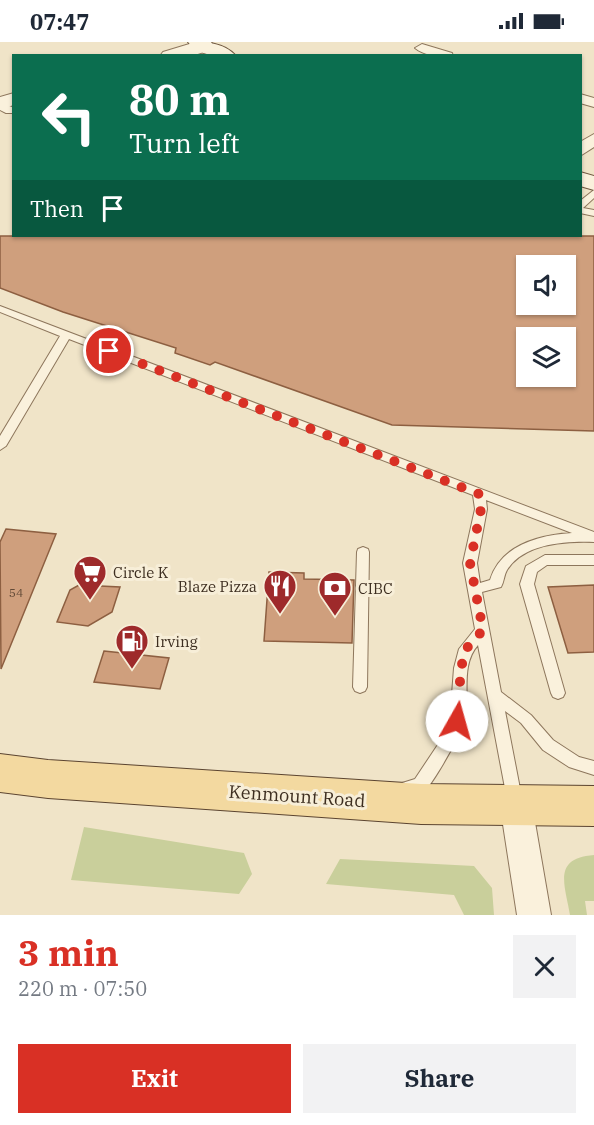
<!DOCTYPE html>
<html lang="en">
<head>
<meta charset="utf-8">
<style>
  :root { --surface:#fff; --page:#f2f2f3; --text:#1f2937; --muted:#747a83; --accent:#d93025 }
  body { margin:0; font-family:"IBM Plex Serif",serif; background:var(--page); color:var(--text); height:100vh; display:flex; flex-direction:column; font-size:22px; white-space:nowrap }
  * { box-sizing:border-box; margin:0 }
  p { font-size:20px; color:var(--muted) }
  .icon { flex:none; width:33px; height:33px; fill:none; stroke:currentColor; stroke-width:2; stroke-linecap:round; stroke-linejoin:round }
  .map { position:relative; height:873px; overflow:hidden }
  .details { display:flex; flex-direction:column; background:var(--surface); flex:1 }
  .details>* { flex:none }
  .banner { position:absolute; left:12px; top:12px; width:570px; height:183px; border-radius:0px; box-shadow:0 2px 4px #0004; background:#0b6e4f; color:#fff; overflow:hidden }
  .buttons { position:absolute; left:516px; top:213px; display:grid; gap:12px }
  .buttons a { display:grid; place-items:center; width:60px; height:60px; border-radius:0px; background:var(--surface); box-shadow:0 2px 4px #0004; font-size:30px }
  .pin { position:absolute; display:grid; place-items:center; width:51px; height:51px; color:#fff; margin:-26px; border:3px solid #fff; border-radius:50%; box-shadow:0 2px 6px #0007 }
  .me { position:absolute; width:66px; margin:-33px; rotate:7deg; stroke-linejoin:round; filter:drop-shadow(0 0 4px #0008) }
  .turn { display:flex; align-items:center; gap:21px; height:126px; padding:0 18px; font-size:27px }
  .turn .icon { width:78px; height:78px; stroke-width:2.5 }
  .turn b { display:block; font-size:42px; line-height:51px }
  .then { display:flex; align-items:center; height:57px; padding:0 18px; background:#0003; gap:12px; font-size:22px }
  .round { display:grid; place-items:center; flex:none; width:63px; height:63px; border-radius:0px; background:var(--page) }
  .headline { display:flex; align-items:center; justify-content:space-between; height:102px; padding:0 18px }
  h1 { font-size:36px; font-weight:700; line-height:45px; color:var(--accent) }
  .primary-button { display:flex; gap:12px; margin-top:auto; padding:12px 18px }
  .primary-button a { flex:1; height:69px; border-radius:0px; background:var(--accent); color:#fff; font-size:24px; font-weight:700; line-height:69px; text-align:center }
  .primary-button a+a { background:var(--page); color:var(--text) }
  .status { display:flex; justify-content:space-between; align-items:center; height:42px; padding:0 30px; background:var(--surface); direction:ltr }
  .status svg { height:16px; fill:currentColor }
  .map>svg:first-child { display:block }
  .green { fill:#c9cf9b }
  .building { fill:#cf9f7d; stroke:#8d5f41; stroke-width:1.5; fill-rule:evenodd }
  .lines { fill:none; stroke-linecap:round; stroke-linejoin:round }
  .service-casing { stroke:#8d765c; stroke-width:2 }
  .pedestrian-casing { stroke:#8d765c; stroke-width:2 }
  .minor-casing { stroke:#8d765c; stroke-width:2 }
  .tertiary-casing { stroke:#8d765c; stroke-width:2 }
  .secondary-casing { stroke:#6f573f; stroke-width:2 }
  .primary-casing { stroke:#5b4430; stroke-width:2 }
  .service { fill:#faf1dc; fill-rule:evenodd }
  .pedestrian { fill:#faf1dc; fill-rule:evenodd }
  .minor { fill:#faf1dc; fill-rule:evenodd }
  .tertiary { fill:#faf1dc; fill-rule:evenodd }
  .secondary { fill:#faf1dc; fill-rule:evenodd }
  .primary { fill:#f3d9a0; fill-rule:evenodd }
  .route { stroke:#d93025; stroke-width:10; stroke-dasharray:0 18 }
  .labels { text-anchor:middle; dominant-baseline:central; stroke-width:6; stroke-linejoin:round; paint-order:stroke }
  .number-label { font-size:12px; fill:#624a37 }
  .poi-label { font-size:15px; fill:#3d2e20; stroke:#f7eed8; text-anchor:start }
  .near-street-label { font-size:18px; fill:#3d2e20; stroke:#f7eed8 }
</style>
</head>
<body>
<div class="status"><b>07:47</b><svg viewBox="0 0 49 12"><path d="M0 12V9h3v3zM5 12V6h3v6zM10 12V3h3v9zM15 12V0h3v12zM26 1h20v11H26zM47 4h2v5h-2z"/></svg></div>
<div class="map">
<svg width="594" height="873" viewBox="0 0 594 873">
  <rect width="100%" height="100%" fill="#f0e4c8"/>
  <path class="green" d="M84,785L244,811L252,832L239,852L71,838Z
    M594,813V859H585L587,873H570C565,843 552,816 594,813Z
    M340,817L474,824L492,846L494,873H464L454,853L326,842Z"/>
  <path class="building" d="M0,194H594V389L392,383L215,320L210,323L175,311L176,306L63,270L0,246ZM526,224H566V262H526ZM526,296H566V334H526Z
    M6,487L56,492L1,627L0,500Z
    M269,530L304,531V537L354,538L352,601L264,599Z
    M79,543L120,545L112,570L88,584L57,580L70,548Z
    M594,543V610L568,611L548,545Z
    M104,609L169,616L160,647L94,640Z"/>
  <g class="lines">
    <g class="service-casing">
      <path id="service" d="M594,148V156L583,166L594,168V174L580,171V159Z
        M0,264L594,490V500C567,499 524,501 507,528C504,533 504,540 501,545L482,550L501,650L531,673L553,698L579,715L594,719V733L569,725L543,708L521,681L505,669L522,757L520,762L514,764L508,762L478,603C460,623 470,654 465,679C462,690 434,740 426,747C420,752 406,754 399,752L397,747L399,742L415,737L441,698L450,679L454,626L459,607L475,587L463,521L475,467L473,453L69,297L6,404L0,408V394L60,294L0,270ZM486,458L572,491C539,493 501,503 490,538L480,541L477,521L487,467Z
        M363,505L368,507L369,510L367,645L365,649L360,651L355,649L353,645L357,510L358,507Z
        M545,513H594V523H547L537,530L534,542L565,651L563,655L558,657L553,655L551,651L520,542L526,524Z"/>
    </g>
    <g class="pedestrian-casing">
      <path id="pedestrian" d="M0,60L14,66V71H6L0,68Z"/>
    </g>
    <g class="minor-casing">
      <path id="minor" d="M422,2L452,11L453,14C440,14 426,15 415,6Z
        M580,52L594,56V65L580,61Z
        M594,92V105L580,114V100Z
        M516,749L527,753L532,763L551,873H517L500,763L505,753Z"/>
    </g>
    <g class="tertiary-casing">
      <path id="tertiary" d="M196,0H211L213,3C202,17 176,14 160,14L163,10Z
        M14,51V63L0,67V55Z"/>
    </g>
    <g class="secondary-casing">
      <path id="secondary" d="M188,0C205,0 224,0 236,14C219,14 199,15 188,0Z
        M580,130L594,134V148L580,144Z"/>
    </g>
    <g class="primary-casing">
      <path id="primary" d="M0,712L48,718L421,742L594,744V784L421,782L48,756L0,750Z"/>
    </g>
    <use href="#service" class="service"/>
    <use href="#pedestrian" class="pedestrian"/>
    <use href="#minor" class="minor"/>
    <use href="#tertiary" class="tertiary"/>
    <use href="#secondary" class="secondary"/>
    <use href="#primary" class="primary"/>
  </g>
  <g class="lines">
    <path class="route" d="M109,309L479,452L481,467L470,521L483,588L466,607L461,626L457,679"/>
  </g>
  <defs>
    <g id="supermarket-pin" transform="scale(1.725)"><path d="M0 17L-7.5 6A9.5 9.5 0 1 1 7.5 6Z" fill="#9e2a2b" stroke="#f7eed8"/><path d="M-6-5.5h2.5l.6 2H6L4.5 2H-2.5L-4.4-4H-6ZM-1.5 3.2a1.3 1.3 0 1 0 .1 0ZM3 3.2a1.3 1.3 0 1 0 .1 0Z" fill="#fff"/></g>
    <g id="restaurant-pin" transform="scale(1.725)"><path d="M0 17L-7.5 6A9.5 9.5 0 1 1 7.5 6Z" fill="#9e2a2b" stroke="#f7eed8"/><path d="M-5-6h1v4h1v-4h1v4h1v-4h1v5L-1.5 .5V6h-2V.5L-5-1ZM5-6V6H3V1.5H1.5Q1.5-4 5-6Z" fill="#fff"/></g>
    <g id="bank-pin" transform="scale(1.725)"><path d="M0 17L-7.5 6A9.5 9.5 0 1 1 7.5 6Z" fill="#9e2a2b" stroke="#f7eed8"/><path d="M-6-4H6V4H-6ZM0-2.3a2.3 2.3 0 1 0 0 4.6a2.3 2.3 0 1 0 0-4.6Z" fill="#fff"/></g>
    <g id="fuel-pin" transform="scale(1.725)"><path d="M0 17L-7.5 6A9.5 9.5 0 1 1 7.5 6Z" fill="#9e2a2b" stroke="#f7eed8"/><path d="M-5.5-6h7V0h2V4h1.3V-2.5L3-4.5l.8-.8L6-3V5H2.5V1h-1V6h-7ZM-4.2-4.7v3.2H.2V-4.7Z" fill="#fff"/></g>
  </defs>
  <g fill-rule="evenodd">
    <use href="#supermarket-pin" x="90" y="530"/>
    <use href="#restaurant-pin" x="280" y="544"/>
    <use href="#bank-pin" x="335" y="546"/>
    <use href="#fuel-pin" x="132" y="599"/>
  </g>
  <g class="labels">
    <g class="number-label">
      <text x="16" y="550">54</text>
    </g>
    <g class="poi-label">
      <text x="113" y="530">Circle K</text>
      <text x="257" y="544" text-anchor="end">Blaze Pizza</text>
      <text x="358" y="546">CIBC</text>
      <text x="155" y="599">Irving</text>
    </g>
    <g class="near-street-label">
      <text transform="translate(297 754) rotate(4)">Kenmount Road</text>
    </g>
  </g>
</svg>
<div class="buttons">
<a><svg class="icon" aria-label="sound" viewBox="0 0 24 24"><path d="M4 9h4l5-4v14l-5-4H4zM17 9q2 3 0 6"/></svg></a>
<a><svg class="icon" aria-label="layers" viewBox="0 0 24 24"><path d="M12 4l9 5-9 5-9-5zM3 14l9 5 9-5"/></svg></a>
</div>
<div class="pin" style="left:109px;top:309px;background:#d93025"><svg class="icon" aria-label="arrive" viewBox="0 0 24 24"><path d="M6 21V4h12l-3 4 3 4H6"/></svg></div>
<svg class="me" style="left:457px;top:679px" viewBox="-20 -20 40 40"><circle r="19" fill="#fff"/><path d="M0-13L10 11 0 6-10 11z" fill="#d93025"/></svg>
<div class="banner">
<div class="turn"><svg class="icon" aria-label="left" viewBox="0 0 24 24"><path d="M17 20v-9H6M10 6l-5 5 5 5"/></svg><div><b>80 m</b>Turn left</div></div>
<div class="then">Then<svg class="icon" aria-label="arrive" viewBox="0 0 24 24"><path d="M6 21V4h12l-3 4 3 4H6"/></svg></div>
</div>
</div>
<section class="details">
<div class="headline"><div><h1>3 min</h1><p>220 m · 07:50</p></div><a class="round"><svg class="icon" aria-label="close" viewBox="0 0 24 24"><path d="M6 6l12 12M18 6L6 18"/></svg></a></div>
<div class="primary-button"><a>Exit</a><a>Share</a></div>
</section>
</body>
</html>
